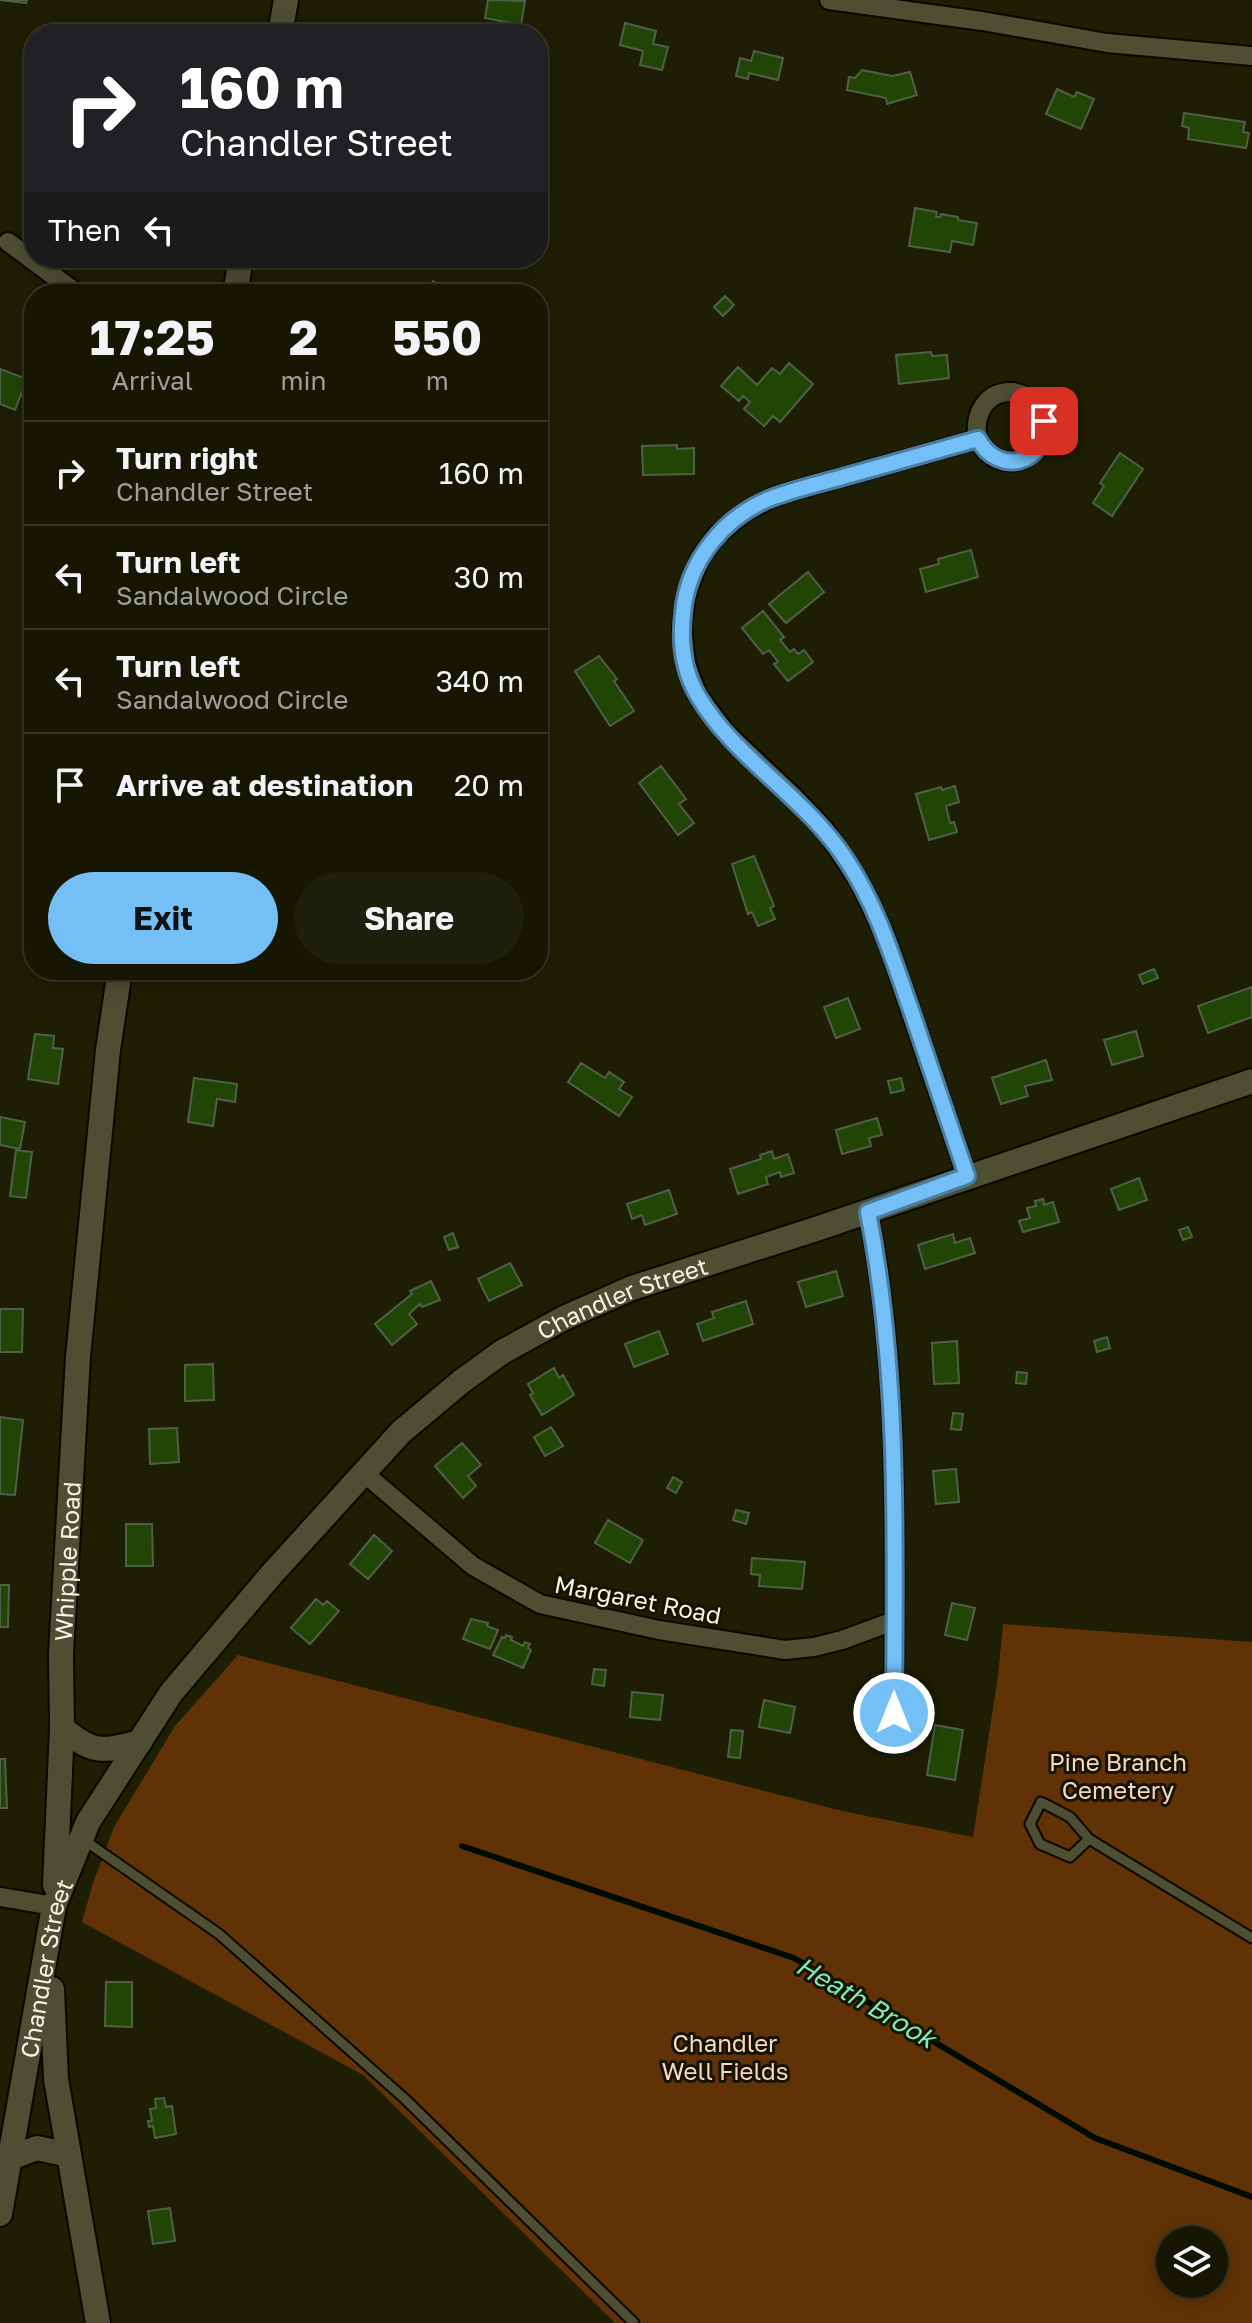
<!DOCTYPE html>
<html lang="en">
<head>
<meta charset="utf-8">
<style>
  :root { --surface:#161603; --page:#1f1f0d; --text:#f1f3f6; --muted:#9e9f9a; --line:#353525; --accent:#74c0f6 }
  body { margin:0; font-family:"Golos Text",sans-serif; background:var(--page); color:var(--text); height:100vh; display:flex; flex-direction:column; font-size:30px; white-space:nowrap }
  * { box-sizing:border-box; margin:0 }
  p { font-size:26px; color:var(--muted) }
  .icon { flex:none; width:44px; height:44px; fill:none; stroke:currentColor; stroke-width:2; stroke-linecap:round; stroke-linejoin:round }
  .map { position:relative; flex:1; overflow:hidden }
  .details { position:absolute; left:24px; top:284px; width:524px; height:696px; display:flex; flex-direction:column; background:var(--surface); border-radius:32px; box-shadow:0 4px 20px #0003,0 0 0 2px var(--line) }
  .details>* { flex:none }
  .hud { position:absolute; left:24px; top:24px; width:524px; height:244px; border-radius:32px; box-shadow:0 4px 20px #0003,0 0 0 2px var(--line); background:#202124; color:#fff; overflow:hidden }
  .tools { position:absolute; left:1156px; top:2226px; display:grid; gap:16px }
  .tools a { display:grid; place-items:center; width:72px; height:72px; border-radius:50%; background:var(--surface); box-shadow:0 4px 20px #0003,0 0 0 2px var(--line); font-size:40px }
  .pin { position:absolute; display:grid; place-items:center; width:68px; height:68px; color:#fff; margin:-34px; border-radius:16px; box-shadow:0 4px 12px #0006 }
  .me { position:absolute; width:88px; margin:-44px; rotate:0deg; stroke-linejoin:round; filter:drop-shadow(0 0 6px #0008) }
  .turn { display:flex; align-items:center; gap:28px; height:168px; padding:0 24px; font-size:36px }
  .turn .icon { width:104px; height:104px; stroke-width:2.5 }
  .turn b { display:block; font-size:56px; line-height:68px }
  .then { display:flex; align-items:center; height:76px; padding:0 24px; background:#0003; gap:16px; font-size:30px }
  .eta { display:flex; justify-content:space-evenly; align-items:center; height:136px; text-align:center }
  .eta b { font-size:48px; font-weight:700; line-height:56px }
  .action { display:flex; gap:16px; margin-top:auto; padding:16px 24px }
  .action a { flex:1; height:92px; border-radius:48px; background:var(--accent); color:#111; font-size:32px; font-weight:700; line-height:92px; text-align:center }
  .action a+a { background:var(--page); color:var(--text) }
  ul { padding:0; list-style:none }
  li { display:flex; align-items:center; gap:24px; height:104px; padding:0 24px; border-top:2px solid var(--line) }
  li div { flex:1 }
  li b { display:block; font-size:30px }
  li em { font-style:normal }
  .map>svg:first-child { display:block }
  .green { fill:#613206; fill-rule:evenodd }
  .lines { fill:none; stroke-linecap:round; stroke-linejoin:round }
  .stream { stroke:#000b04; stroke-width:6 }
  .building { fill:#204505; stroke:#506048; stroke-width:2 }
  .lane-casing { stroke:#080800; stroke-width:13 }
  .street-casing { stroke:#080800; stroke-width:22 }
  .secondary-casing { stroke:#080800; stroke-width:28 }
  .lane { stroke:#4e4e33; stroke-width:9 }
  .street { stroke:#4e4e33; stroke-width:18 }
  .secondary { stroke:#4e4e33; stroke-width:24 }
  .route-casing { stroke:#4b7da0; stroke-width:20 }
  .route { stroke:#74c0f6; stroke-width:14 }
  .labels { text-anchor:middle; dominant-baseline:central; stroke-width:6; stroke-linejoin:round; paint-order:stroke }
  .street-label { font-size:24px; fill:#f4f5e5; stroke:#151400 }
  .park-label { font-size:24px; fill:#f9d6be; stroke:#151400 }
  .water-label { font-size:26px; font-style:italic; fill:#7becb8; stroke:#151400 }
</style>
</head>
<body>
<div class="map">
<svg width="1252" height="2323" viewBox="0 0 1252 2323">
  <rect width="100%" height="100%" fill="#1e1e04"/>
  <path class="green" d="M1003,1624L1252,1642V2323H615L363,2075L82,1922L93,1883L114,1827L175,1726L238,1655L842,1811L973,1837L998,1676ZM1170,2240H1214V2284H1170Z"/>
  <g class="lines">
    <path class="stream" d="M462,1846L794,1958L1095,2138L1252,2197"/>
  </g>
  <path class="building" d="M0,0H27L26,3Z
    M488,0L525,1L521,25L485,18Z
    M625,23L656,31L653,44L668,47L662,70L640,65L643,51L620,45Z
    M754,51L783,58L778,80L749,73L748,79L736,76L740,58L751,61Z
    M862,70L892,76L910,72L917,95L887,104L886,98L847,90L849,77L855,78Z
    M1057,89L1074,97L1077,92L1094,99L1081,129L1046,114Z
    M1184,113L1245,122L1243,132L1249,133L1246,148L1188,139L1189,128L1182,126Z
    M915,208L937,212L936,217H940L941,214L958,217V220L977,223L973,245L952,241L950,252L909,246Z
    M433,281L454,294H425Z
    M725,296L734,305L723,316L714,307Z
    M931,352L932,356L947,355L949,378L899,384L896,355Z
    M789,363L813,384L780,422L773,416L764,426L744,409L750,402L743,396L739,401L721,386L738,367L757,385L772,368L780,374Z
    M0,369L27,379L15,410L0,404Z
    M677,445V449L694,448V474L643,475L642,446Z
    M1120,453L1143,469L1112,516L1093,503L1104,486L1100,483Z
    M971,550L978,577L926,592L920,569L939,564L938,559Z
    M808,572L824,592L786,623L769,604Z
    M763,611L784,637L780,640L790,652L794,649L798,654L804,650L813,662L788,681L774,664L778,662L769,650L763,654L742,628Z
    M599,656L617,679L614,681L634,711L610,726L575,671Z
    M661,766L686,799L679,804L694,823L678,835L639,783Z
    M955,786L959,802L946,806L950,823L954,822L957,832L929,840L916,794L941,787L942,790Z
    M754,856L774,906L770,908L775,919L758,926L752,912L748,914L732,864Z
    M1154,969L1158,978L1143,984L1139,975Z
    M1252,987V1017L1208,1033L1198,1006Z
    M848,998L860,1029L836,1038L824,1007Z
    M1136,1031L1143,1056L1112,1065L1104,1040Z
    M35,1034L54,1036L53,1048L63,1049L58,1084L28,1079Z
    M1046,1060L1052,1080L1025,1086L1028,1096L1001,1104L992,1078Z
    M581,1063L605,1078L609,1072L624,1082L619,1089L632,1097L619,1116L568,1082Z
    M194,1078L237,1084L235,1102L217,1099L213,1126L188,1122Z
    M901,1078L904,1090L891,1093L888,1081Z
    M0,1117L25,1122L20,1149L0,1145Z
    M877,1118L882,1135L869,1138L871,1146L842,1154L836,1130Z
    M16,1150L32,1152L26,1198L10,1196Z
    M772,1151L774,1159L788,1154L794,1173L781,1177L780,1172L766,1177L768,1184L738,1194L730,1169L761,1159L760,1155Z
    M1139,1178L1147,1200L1119,1210L1111,1189Z
    M669,1190L677,1214L645,1225L642,1215L632,1219L627,1204Z
    M1043,1199L1044,1205L1053,1202L1059,1222L1023,1232L1019,1221L1030,1218L1027,1208L1036,1206L1035,1201Z
    M1188,1227L1192,1237L1183,1240L1179,1230Z
    M453,1233L458,1247L449,1250L444,1237Z
    M953,1234L955,1243L970,1238L975,1253L925,1269L918,1245Z
    M510,1263L522,1285L489,1301L478,1279Z
    M836,1271L843,1296L806,1307L798,1282Z
    M431,1281L440,1300L422,1307L420,1304L409,1314L417,1324L392,1345L375,1324L412,1294L410,1291Z
    M746,1301L753,1324L703,1341L697,1324L714,1318L712,1312Z
    M0,1309H23L22,1352H0Z
    M659,1331L668,1354L634,1367L625,1344Z
    M1107,1337L1110,1348L1097,1352L1094,1341Z
    M957,1341L959,1383L934,1384L932,1343Z
    M213,1364L214,1400L185,1401V1365Z
    M554,1368L559,1378L563,1375L574,1395L542,1415L530,1395L533,1393L528,1384Z
    M1017,1372L1027,1373L1026,1384L1016,1383Z
    M953,1413L963,1414L961,1430L951,1429Z
    M0,1417L23,1420L15,1495L0,1494Z
    M551,1427L563,1446L545,1456L534,1437Z
    M177,1428L179,1462L150,1464L149,1429Z
    M462,1443L481,1465L468,1476L476,1486L463,1498L435,1466Z
    M956,1469L959,1502L936,1504L933,1471Z
    M673,1477L682,1482L676,1493L667,1488Z
    M736,1510L749,1513L746,1524L733,1520Z
    M608,1520L643,1540L630,1563L595,1543Z
    M126,1524H152L153,1566H126Z
    M374,1535L392,1551L368,1579L350,1564Z
    M752,1558L805,1562L802,1589L759,1586L760,1575L751,1574Z
    M0,1585H9L8,1627H0Z
    M316,1599L323,1605L327,1601L339,1611L310,1644L291,1628Z
    M952,1603L975,1608L967,1640L945,1635Z
    M471,1619L488,1623L487,1626L498,1630L490,1649L463,1639Z
    M506,1635L512,1637L511,1640L523,1646L525,1642L530,1644L528,1648L531,1650L523,1668L493,1655L502,1637L505,1638Z
    M594,1669L606,1670L604,1686L592,1684Z
    M632,1692L663,1695L660,1720L630,1717Z
    M764,1700L795,1707L790,1733L759,1727Z
    M935,1725L963,1730L955,1780L927,1775Z
    M731,1730L743,1731L740,1758L728,1757Z
    M0,1759H5L7,1808H0Z
    M106,1982H132V2027L105,2026Z
    M164,2098L166,2107L172,2106L176,2134L155,2138L153,2126L149,2127L148,2121H152L150,2109L156,2108L155,2099Z
    M170,2208L175,2241L153,2244L148,2211Z"/>
  <g class="lines">
    <g class="lane-casing">
      <path id="lane" d="M1089,1839L1070,1857L1040,1844L1030,1824L1041,1802L1070,1817L1089,1839L1252,1938
        M84,1840L219,1934L405,2099L634,2323"/>
    </g>
    <g class="street-casing">
      <path id="street" d="M829,0L982,21L1107,43L1252,56
        M8,242L78,294
        M967,1176L886,938L861,884L825,830L791,794L726,733L697,694L686,664L682,626L686,595L700,558L716,536L745,512L773,497L796,490L978,439C1003,489 1068,445 1038,407C1032,399 1022,393 1012,392C985,391 973,416 978,439
        M868,1212C901,1375 894,1546 894,1713
        M364,1473L473,1566L540,1604L659,1630L785,1650L814,1647L842,1640L894,1621
        M0,1897L54,1906"/>
    </g>
    <g class="secondary-casing">
      <g id="secondary">
        <path d="M280,34L286,0"/>
        <path d="M235,294L241,258"/>
        <path d="M62,1728C94,1754 100,1752 140,1742"/>
        <path id="s1" d="M55,1885L62,1728L61,1654L78,1357L108,1050L120,970"/>
        <path d="M52,1989L56,2079L98,2323"/>
        <path d="M10,2158L37,2148L69,2155"/>
        <path id="s2" d="M0,2214L54,1906L88,1822L171,1693L271,1575L401,1432L462,1381L502,1352L564,1318L632,1288L819,1228L1252,1081"/>
      </g>
    </g>
    <use href="#lane" class="lane"/>
    <use href="#street" class="street"/>
    <use href="#secondary" class="secondary"/>
  </g>
  <g class="lines">
    <g class="route-casing">
      <path id="route" d="M894,1713C895,1548 900,1374 868,1212L967,1176C949,1122 931,1069 913,1016C894,962 878,908 847,861C806,797 734,758 698,696C683,671 680,641 683,614C687,561 725,515 774,497C799,488 825,482 850,475C893,463 935,451 978,439C998,477 1048,464 1044,421"/>
    </g>
    <use href="#route" class="route"/>
  </g>
  <g class="labels">
    <g class="street-label">
      <text stroke="none"><textPath href="#s2" startOffset="1166">Chandler Street</textPath></text>
      <text stroke="none"><textPath href="#s1" startOffset="324">Whipple Road</textPath></text>
      <text transform="translate(638 1599) rotate(11)">Margaret Road</text>
      <text stroke="none"><textPath href="#s2" startOffset="250">Chandler Street</textPath></text>
    </g>
    <g class="park-label">
      <text x="1118" y="1761">Pine Branch<tspan x="1118" dy="28">Cemetery</tspan></text>
      <text x="725" y="2042">Chandler<tspan x="725" dy="28">Well Fields</tspan></text>
    </g>
    <g class="water-label">
      <text transform="translate(866 2002) rotate(30)">Heath Brook</text>
    </g>
  </g>
</svg>
<div class="tools">
<a><svg class="icon" aria-label="layers" viewBox="0 0 24 24"><path d="M12 4l9 5-9 5-9-5zM3 14l9 5 9-5"/></svg></a>
</div>
<div class="pin" style="left:1044px;top:421px;background:#d93025"><svg class="icon" aria-label="arrive" viewBox="0 0 24 24"><path d="M6 21V4h12l-3 4 3 4H6"/></svg></div>
<svg class="me" style="left:894px;top:1713px" viewBox="-20 -20 40 40"><circle r="17" fill="#74c0f6" stroke="#fff" stroke-width="3"/><path d="M0-11L8 9 0 5-8 9z" fill="#fff"/></svg>
<div class="hud">
<div class="turn"><svg class="icon" aria-label="right" viewBox="0 0 24 24"><path d="M7 20v-9h11M14 6l5 5-5 5"/></svg><div><b>160 m</b>Chandler Street</div></div>
<div class="then">Then<svg class="icon" aria-label="left" viewBox="0 0 24 24"><path d="M17 20v-9H6M10 6l-5 5 5 5"/></svg></div>
</div>
<section class="details">
<div class="eta">
<div><b>17:25</b><p>Arrival</p></div>
<div><b>2</b><p>min</p></div>
<div><b>550</b><p>m</p></div>
</div>
<ul>
<li><svg class="icon" aria-label="right" viewBox="0 0 24 24"><path d="M7 20v-9h11M14 6l5 5-5 5"/></svg><div><b>Turn right</b><p>Chandler Street</p></div><em>160 m</em></li>
<li><svg class="icon" aria-label="left" viewBox="0 0 24 24"><path d="M17 20v-9H6M10 6l-5 5 5 5"/></svg><div><b>Turn left</b><p>Sandalwood Circle</p></div><em>30 m</em></li>
<li><svg class="icon" aria-label="left" viewBox="0 0 24 24"><path d="M17 20v-9H6M10 6l-5 5 5 5"/></svg><div><b>Turn left</b><p>Sandalwood Circle</p></div><em>340 m</em></li>
<li><svg class="icon" aria-label="arrive" viewBox="0 0 24 24"><path d="M6 21V4h12l-3 4 3 4H6"/></svg><div><b>Arrive at destination</b></div><em>20 m</em></li>
</ul>
<div class="action"><a>Exit</a><a>Share</a></div>
</section>
</div>
</body>
</html>
